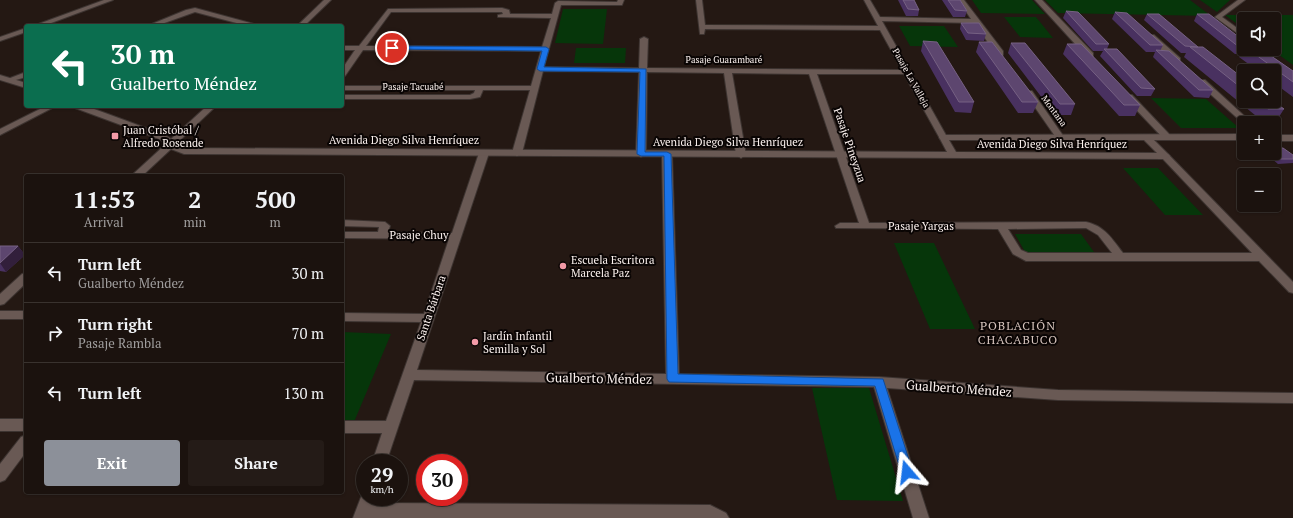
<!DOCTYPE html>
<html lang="en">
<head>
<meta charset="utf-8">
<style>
  :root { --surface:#1b120e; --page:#241b17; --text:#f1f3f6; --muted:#a09e9e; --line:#39322e; --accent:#8c9099 }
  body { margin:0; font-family:"PT Serif",serif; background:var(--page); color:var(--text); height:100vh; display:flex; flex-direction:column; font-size:15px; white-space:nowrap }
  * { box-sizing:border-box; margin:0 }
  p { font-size:13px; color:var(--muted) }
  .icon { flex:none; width:22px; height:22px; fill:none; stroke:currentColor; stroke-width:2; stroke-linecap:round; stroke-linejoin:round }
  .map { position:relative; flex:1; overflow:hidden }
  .panel { position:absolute; left:24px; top:174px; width:320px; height:320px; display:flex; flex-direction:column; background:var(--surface); border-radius:4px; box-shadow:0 1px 3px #0004,0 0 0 1px var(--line) }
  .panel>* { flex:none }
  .guide { position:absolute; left:24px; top:24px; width:320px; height:84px; border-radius:4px; box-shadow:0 1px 3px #0004,0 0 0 1px var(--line); background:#0b6e4f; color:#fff; overflow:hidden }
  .buttons { position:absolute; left:1237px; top:12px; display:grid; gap:8px }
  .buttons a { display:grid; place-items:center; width:44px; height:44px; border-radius:4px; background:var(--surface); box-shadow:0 1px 3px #0004,0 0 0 1px var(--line); font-size:20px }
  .speed { position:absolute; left:356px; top:454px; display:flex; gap:8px; font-size:20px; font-weight:700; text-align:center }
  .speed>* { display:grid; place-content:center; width:52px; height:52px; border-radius:50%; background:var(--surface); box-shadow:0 1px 3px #0004,0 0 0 1px var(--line); line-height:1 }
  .speed small { font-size:10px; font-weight:400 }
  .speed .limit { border:6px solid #d22; background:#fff; color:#111 }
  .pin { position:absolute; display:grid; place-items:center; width:34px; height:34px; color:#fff; margin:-17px; border:2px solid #fff; border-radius:50%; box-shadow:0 1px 4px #0007 }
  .me { position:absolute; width:44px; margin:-22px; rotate:343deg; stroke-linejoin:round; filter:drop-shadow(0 0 3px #0008) }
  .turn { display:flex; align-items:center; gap:14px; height:84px; padding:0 20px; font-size:18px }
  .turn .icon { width:52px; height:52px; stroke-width:2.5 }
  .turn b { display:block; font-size:28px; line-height:34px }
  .eta { display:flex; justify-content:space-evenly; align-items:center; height:68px; text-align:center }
  .eta b { font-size:24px; font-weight:700; line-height:28px }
  .cta { display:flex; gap:8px; margin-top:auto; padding:8px 20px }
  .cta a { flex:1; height:46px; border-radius:4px; background:var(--accent); color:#fff; font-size:16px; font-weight:700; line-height:46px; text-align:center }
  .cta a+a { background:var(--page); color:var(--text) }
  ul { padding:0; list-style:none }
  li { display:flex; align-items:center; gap:12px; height:60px; padding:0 20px; border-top:1px solid var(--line) }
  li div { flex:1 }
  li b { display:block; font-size:15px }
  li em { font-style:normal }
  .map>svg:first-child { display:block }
  .green { fill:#06360a }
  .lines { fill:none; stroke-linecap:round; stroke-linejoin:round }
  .minor-casing { stroke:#3d3431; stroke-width:2 }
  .tertiary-casing { stroke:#3d3431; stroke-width:2 }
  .minor { fill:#695954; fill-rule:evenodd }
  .tertiary { fill:#695954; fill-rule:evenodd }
  .wall { fill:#493160 }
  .shaded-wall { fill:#321f3b }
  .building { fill:#5d466f; stroke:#766183 }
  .route { fill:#1a73e8; stroke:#114b97 }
  .poi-dot { fill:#f39aa7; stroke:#0a0504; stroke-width:1.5 }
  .labels { text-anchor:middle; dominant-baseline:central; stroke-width:4; stroke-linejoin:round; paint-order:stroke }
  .far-street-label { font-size:9px; fill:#fcf2ef; stroke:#0a0504 }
  .poi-label { font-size:11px; fill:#fcf2ef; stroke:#0a0504; text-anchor:start }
  .street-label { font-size:11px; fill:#fcf2ef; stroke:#0a0504 }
  .neighbourhood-label { font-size:12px; letter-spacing:1px; fill:#d7c5be; stroke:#0a0504 }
  .near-street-label { font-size:13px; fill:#fcf2ef; stroke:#0a0504 }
</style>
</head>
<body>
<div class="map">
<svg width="1293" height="518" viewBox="0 0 1293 518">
  <rect width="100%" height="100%" fill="#241813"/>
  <path class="green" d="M972,0H1032L1045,14L981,13Z
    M1045,0H1190L1211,16L1058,13Z
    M1200,0H1230L1217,12Z
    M563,9H607L603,44L555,43Z
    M1225,15H1293V65L1271,49H1274V19H1244V29Z
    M1004,17H1036L1053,38L1020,37Z
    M899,26H944L958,47L910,46Z
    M576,48H626L625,63H574Z
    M1151,98L1206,99L1239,128H1181Z
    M1123,168H1158L1203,215H1165Z
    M1015,234H1081L1094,252H1025Z
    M894,243H934L975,329H930Z
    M342,332L391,334L354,422L342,421Z
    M812,388H869L903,501L837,500Z"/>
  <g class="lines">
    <g class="minor-casing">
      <path id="minor" d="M104,0H113L43,26H33Z
        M618,0H624L622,5H561L544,67L639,68L640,39L644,37L648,39L647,68L902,70L880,30L705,29L704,34H700L696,0H702L705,25L878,26L864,0H870L880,17L971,19L958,0H964L1003,51V55H997L974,23L882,21L947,137L946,139H940L939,137L904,74H817L869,223L1086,222C1105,226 1112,239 1123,253H1252L1162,158L1160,156L1165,153L1168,154L1293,282V293L1289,292L1259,261H1026L1013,254L998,229L836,228L835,226L840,223H859L809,74L732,73L746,155L741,158L736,155L724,73L647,72L646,154L641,157L636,154L639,72L543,71L522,153L517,156L512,153L530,90H483L480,97L470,99H342V95H470L474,93L475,90H342V86H531L541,51L363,50L345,76H342V69L355,50H342V46H359L388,9L502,8L509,10L510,14H552L555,3L558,1L617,2ZM391,12H502L503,14L498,15V17L551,18L542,47L366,46ZM1086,228L1098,235L1112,253H1028L1021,250L1008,229Z
        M1035,0H1042L1093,53V57H1087Z
        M1238,0H1245L1222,17L1244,33V38L1215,17Z
        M195,8L258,25L259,26H248L195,12L156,26H147L186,10Z
        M26,28V32L0,41V37Z
        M1148,35H1154L1180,58V62H1174L1148,39Z
        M26,72V77L9,82L5,80Z
        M1199,80H1205L1252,123L1244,124L1199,84Z
        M1026,91H1032L1064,137L1063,139H1057L1025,93Z
        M1126,95H1132L1170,135L1171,137L1170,139H1164L1126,99Z
        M46,106H56L0,135V129Z
        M484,150L489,153L417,370L666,374L662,154L667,151L672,154L679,374L879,377L1058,390L1293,393V403L1058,400L887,388L929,518H913L874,387L414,380L386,463H372L382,433H342V421H386L421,322L342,321V313L424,314L449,239L342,238V232H378L379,227L342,226V220L385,222L390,226L388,232L452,233L479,153Z
        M0,311H26V319H0Z
        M0,419H26V431H0Z
        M26,435V452L5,480L0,482V464L21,437Z
        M365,491V497H376L374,503L710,505L726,513L729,518H353L363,492Z"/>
    </g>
    <g class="tertiary-casing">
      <path id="tertiary" d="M324,0H331L304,26H297Z
        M0,75L26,83V88L0,80Z
        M74,106H86L165,135L171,139L207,106H216L176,144L184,148L947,152L939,137L940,135L1244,134V140H1154L1170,156L1165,159L184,154L171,149L142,176H131L166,144L159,139L75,108ZM949,140H1144L1157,153L956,152Z
        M1274,135H1293V141H1274Z
        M26,273V283L4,304L0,305V294L22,274Z"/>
    </g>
    <use href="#minor" class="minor"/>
    <use href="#tertiary" class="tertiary"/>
  </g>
  <path class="wall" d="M898,0H914L919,10L918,16H906Z
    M942,0H960L967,11L965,17H953Z
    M1066,11L1109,44L1107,49L1155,89L1151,96H1137L1100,56L1103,51H1093L1063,18Z
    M1115,12L1163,45L1160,51L1213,90L1209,98L1194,97L1153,57L1155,52H1146L1112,19Z
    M1147,14L1244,79V101H1273L1284,109L1277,120H1261L1184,57L1186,53H1181L1144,20Z
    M1197,14L1244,41V49H1261L1293,71V97L1274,83V71H1258L1239,57L1241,54H1235L1194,21Z
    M961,23L986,34L984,41L966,40L960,29Z
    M923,41L974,102L971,113L955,112L921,51Z
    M979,42L1038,102L1033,113H1018L976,52Z
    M1011,43L1075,104L1071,115H1055L1008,53Z
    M1067,44L1140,105L1135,116H1119L1063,54Z
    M1265,153H1274L1293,155V163L1278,164Z
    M0,246H18L25,255L6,272L0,271Z"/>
  <path class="shaded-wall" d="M18,246L25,255L6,272L0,263Z"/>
  <path class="building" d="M903,0H914L919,10L908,9Z
    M948,0H960L967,11L955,10Z
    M1066,11L1078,12L1109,44H1096Z
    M1115,12L1127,13L1163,45H1150Z
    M1147,14H1159L1198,47L1185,46Z
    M1197,14H1209L1244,41V47H1239Z
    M961,23H979L986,34L968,33Z
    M923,41L937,42L974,102H959Z
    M979,42H992L1038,102H1022Z
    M1011,43H1025L1075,104H1060Z
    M1067,44H1081L1140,105H1124Z
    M1190,47H1203L1244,79V90Z
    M1104,49H1117L1155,89L1141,88Z
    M1248,49H1261L1293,71V82Z
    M1156,50L1169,51L1213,90H1199Z
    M1258,101H1273L1284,109H1268Z
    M1274,148H1283L1293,155V159H1280L1272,153H1274Z
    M0,246H18L0,263Z"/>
  <path class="route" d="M392,46L546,47L549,49L544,67L646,69L645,152H667L671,154L678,374L883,379L913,472L911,476L907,478L903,476L901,472L875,386L669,382L667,379L664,156H641L637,154L640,72L540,71L537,69L542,51L390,49V47Z"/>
  <g class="poi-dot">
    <rect x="111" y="132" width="8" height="8" rx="2"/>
    <circle cx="563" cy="266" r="4"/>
    <circle cx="475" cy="342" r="4"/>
  </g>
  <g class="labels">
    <g class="far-street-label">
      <text x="724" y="60">Pasaje Guarambaré</text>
      <text transform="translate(911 78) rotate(61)">Pasaje La Valleja</text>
      <text x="413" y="87">Pasaje Tacuabé</text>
      <text transform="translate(1054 111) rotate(54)">Montana</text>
    </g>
    <g class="poi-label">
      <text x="123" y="130">Juan Cristóbal /<tspan x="123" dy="13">Alfredo Rosende</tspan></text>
      <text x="571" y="260">Escuela Escritora<tspan x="571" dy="13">Marcela Paz</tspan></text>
      <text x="483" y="336">Jardín Infantil<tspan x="483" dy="13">Semilla y Sol</tspan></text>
    </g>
    <g class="street-label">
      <text x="404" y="140">Avenida Diego Silva Henríquez</text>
      <text x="728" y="142">Avenida Diego Silva Henríquez</text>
      <text x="1052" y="144">Avenida Diego Silva Henríquez</text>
      <text transform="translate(850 145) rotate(71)">Pasaje Pineyzua</text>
      <text x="921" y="226">Pasaje Yargas</text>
      <text x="419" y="235">Pasaje Chuy</text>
      <text transform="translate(431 308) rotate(-71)">Santa Bárbara</text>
    </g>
    <g class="neighbourhood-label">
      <text x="1018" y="325">POBLACIÓN<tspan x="1018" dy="14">CHACABUCO</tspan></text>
    </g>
    <g class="near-street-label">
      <text transform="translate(599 378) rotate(1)">Gualberto Méndez</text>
      <text transform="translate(959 388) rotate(4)">Gualberto Méndez</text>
    </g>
  </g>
</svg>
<div class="buttons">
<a><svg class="icon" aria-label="sound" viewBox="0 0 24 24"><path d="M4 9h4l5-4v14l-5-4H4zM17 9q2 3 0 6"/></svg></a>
<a><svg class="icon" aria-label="search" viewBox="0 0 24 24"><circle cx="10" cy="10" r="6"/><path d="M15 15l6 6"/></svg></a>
<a>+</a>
<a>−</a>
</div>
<div class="speed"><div>29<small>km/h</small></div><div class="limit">30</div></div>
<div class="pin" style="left:392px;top:48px;background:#d93025"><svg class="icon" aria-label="arrive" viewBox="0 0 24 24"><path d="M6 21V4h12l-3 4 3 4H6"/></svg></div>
<svg class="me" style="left:907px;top:472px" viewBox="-20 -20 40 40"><path d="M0-17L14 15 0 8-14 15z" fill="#1a73e8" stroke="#fff" stroke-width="4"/></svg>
<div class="guide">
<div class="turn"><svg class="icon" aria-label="left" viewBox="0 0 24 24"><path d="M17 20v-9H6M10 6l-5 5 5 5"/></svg><div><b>30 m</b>Gualberto Méndez</div></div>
</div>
<section class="panel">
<div class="eta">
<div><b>11:53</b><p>Arrival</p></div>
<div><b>2</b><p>min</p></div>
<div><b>500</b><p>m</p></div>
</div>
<ul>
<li><svg class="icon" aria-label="left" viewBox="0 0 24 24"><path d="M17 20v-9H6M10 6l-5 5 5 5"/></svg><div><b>Turn left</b><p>Gualberto Méndez</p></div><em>30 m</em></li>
<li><svg class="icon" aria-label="right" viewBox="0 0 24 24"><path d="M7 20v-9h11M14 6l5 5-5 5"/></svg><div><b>Turn right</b><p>Pasaje Rambla</p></div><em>70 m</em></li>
<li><svg class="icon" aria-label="left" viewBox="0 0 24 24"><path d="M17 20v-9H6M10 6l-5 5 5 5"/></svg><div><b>Turn left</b></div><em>130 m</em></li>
</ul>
<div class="cta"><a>Exit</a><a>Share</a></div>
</section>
</div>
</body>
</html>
